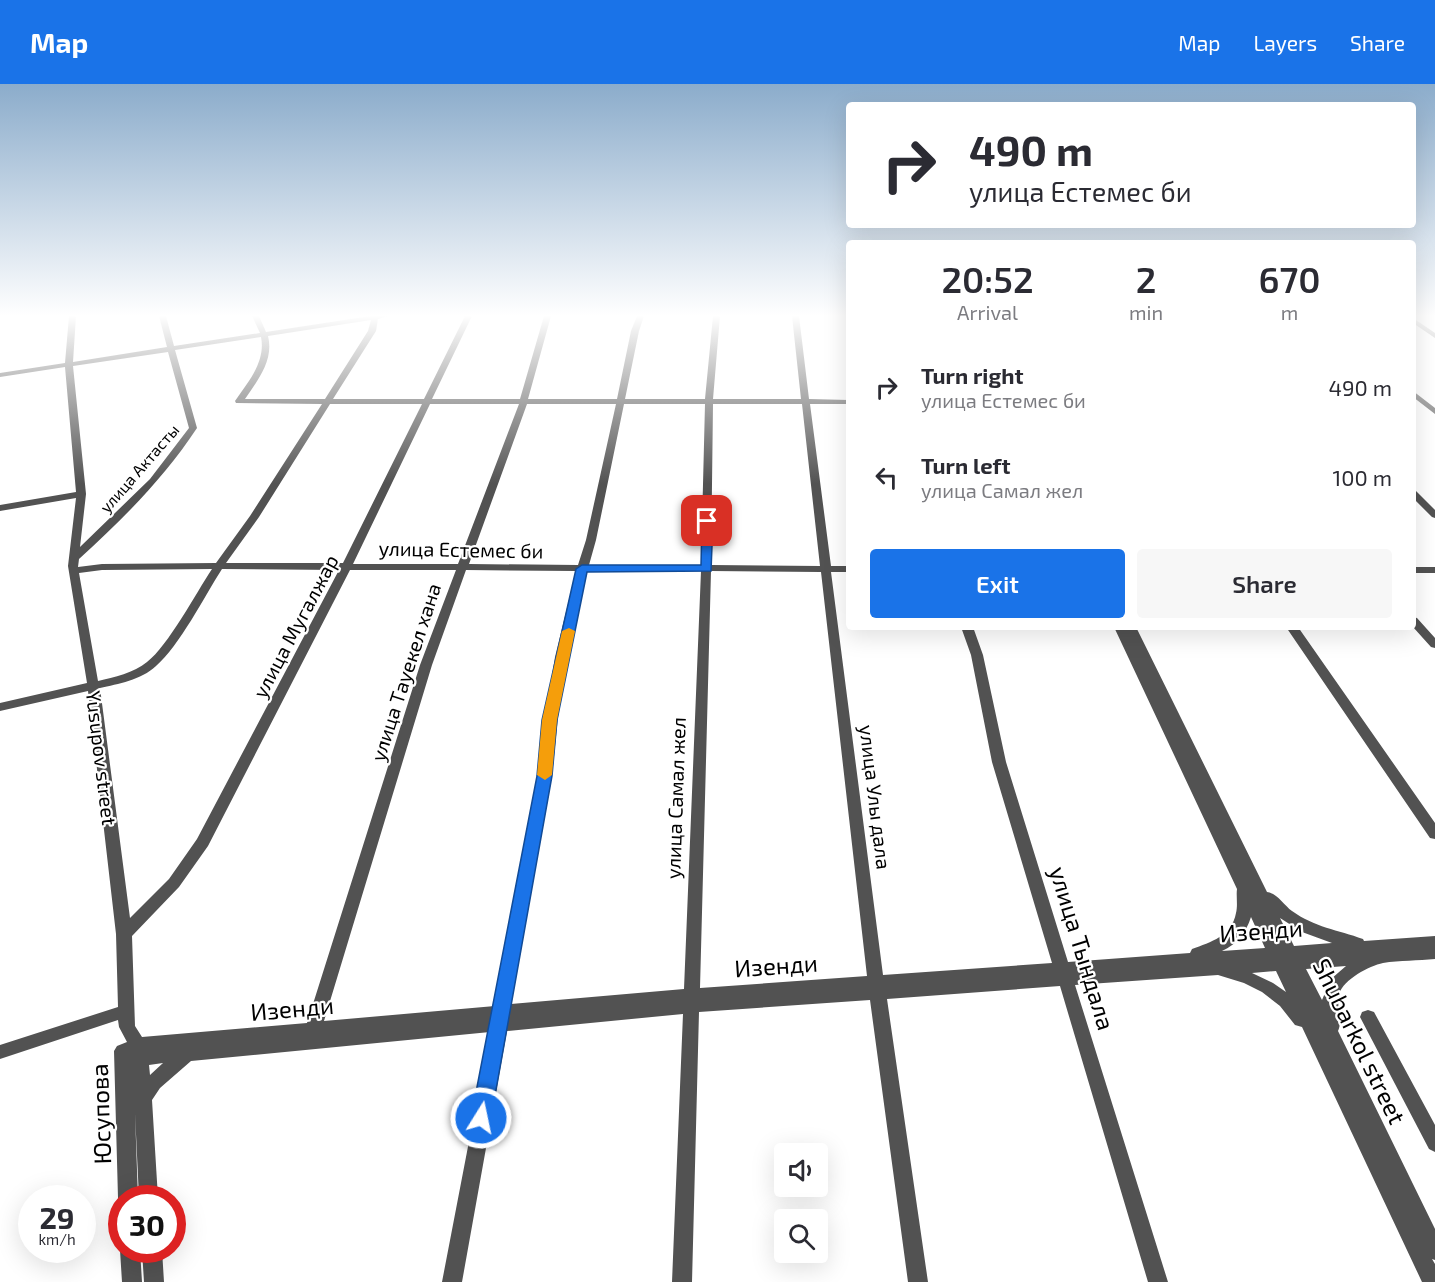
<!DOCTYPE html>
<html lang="en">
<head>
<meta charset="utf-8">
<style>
  :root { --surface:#fff; --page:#f7f7f7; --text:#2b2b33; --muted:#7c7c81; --accent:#1a73e8 }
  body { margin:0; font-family:"Exo 2",sans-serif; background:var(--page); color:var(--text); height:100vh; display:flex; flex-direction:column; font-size:22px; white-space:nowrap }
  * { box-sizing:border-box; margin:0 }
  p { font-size:20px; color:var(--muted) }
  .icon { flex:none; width:33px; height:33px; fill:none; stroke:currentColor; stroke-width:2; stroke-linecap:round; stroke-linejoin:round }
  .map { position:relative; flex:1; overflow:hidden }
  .details { position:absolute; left:846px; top:156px; width:570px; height:390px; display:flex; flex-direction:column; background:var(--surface); border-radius:6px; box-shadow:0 6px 24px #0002 }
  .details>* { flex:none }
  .banner { position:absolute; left:846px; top:18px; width:570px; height:126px; border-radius:6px; box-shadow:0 6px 24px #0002; background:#fff; color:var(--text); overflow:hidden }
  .controls { position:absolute; left:774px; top:1059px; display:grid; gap:12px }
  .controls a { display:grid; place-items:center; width:54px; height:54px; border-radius:6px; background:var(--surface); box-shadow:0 6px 24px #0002; font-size:30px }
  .speed { position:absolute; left:18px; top:1101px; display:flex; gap:12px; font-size:30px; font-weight:700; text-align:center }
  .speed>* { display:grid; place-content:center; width:78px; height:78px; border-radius:50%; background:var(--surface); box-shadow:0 6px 24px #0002; line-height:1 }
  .speed small { font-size:15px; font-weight:400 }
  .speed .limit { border:9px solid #d22; background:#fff; color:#111 }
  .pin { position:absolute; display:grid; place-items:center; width:51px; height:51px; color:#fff; margin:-26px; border-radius:12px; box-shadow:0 3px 9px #0006 }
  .me { position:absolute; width:66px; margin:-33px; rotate:10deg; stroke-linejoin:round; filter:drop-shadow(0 0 4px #0008) }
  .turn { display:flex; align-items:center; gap:21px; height:126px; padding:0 24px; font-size:27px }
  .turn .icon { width:78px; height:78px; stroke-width:2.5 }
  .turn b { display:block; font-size:42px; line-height:51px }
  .eta { display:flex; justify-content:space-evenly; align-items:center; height:102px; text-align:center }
  .eta b { font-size:36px; font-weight:600; line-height:42px }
  .action { display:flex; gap:12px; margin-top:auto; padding:12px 24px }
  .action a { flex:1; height:69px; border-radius:6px; background:var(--accent); color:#fff; font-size:24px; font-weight:600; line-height:69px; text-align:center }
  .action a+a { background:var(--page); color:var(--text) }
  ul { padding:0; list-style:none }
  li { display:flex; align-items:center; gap:18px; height:90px; padding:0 24px }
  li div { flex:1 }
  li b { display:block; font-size:22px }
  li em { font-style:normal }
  header { display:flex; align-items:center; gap:36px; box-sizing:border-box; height:84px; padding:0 30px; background:var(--accent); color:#fff }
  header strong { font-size:28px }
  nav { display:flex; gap:33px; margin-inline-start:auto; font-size:21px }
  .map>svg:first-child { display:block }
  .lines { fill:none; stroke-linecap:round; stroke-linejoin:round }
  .minor { fill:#525252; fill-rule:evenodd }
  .route { fill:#1a73e8; stroke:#114b97; stroke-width:1.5 }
  .slow { fill:#f59e0b }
  .labels { text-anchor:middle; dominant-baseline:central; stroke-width:4.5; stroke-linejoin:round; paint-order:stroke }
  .far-street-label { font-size:16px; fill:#000; stroke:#fff }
  .street-label { font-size:20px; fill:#000; stroke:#fff }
  .near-street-label { font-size:24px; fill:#000; stroke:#fff }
</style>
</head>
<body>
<header>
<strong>Map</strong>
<nav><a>Map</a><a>Layers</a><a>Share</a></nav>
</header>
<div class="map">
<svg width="1435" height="1198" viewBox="0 0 1435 1198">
  <rect width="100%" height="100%" fill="#fff"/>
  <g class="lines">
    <path class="minor" d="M69,232H76L73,278L167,263L159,232H166L174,262L260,249L252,232H259L266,248L370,232H389L378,235L376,247L333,315H424L465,232H472L432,315H520L544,232H551L528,315H617L631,247L637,232H644L639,247L625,315H705L713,232H720L713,315H801L792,232H799L809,315L849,316V320H810L831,482H849V488H831L883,891L1052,879L992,678L971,571L961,543H973L983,571L1006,678L1068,878L1190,869L1192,865C1211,858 1232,852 1236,829C1238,821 1236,812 1237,805L1114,543H1136L1267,808C1277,809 1284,821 1292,827C1314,843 1338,846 1363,855L1364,857L1435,852V875C1418,877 1400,876 1383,879C1369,882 1344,895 1339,910C1336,922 1343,937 1338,947L1435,1145V1176L1432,1175L1435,1180V1198H1422L1302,943L1295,941L1280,922L1262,908L1244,899L1218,891L1075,901L1168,1198H1148L1060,902L887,915L928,1198H908L870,916L699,928L692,1198H672L683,930L507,947L462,1198H442L490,948L191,977L160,1004L152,1016L158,1114H139L135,1029L138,1114H122L121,1121L118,1114L114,967L117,962L127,958L119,943L118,936L0,975V961L118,923L116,850L88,607L0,627V619L87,599L68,482L76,414L0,427V421L76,408L65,283L0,293V289L65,279ZM371,236L368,247L325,315H245C258,296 274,276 268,252ZM261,253C266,278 248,298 235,317L236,319L322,320L250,432L216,479L102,480L78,483L79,475C123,435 164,394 197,344L175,266ZM168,268L189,344L150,395L80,463L86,410L73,282ZM330,320H422L343,479H226L259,433ZM430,320H519L458,480H353ZM527,320H616L586,456L578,481L469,480ZM624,320H705L701,481H589L596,456ZM713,320H802L820,482L711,481ZM212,485C196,509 168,562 147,578C134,589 114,593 98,597L79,489L102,486ZM222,485L339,486L197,755L169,795L130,834L100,604C118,600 141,596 156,582C180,561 204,513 222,485ZM350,486H456L420,581L307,939L142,953L135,942L132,852L179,803L208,762ZM466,486L576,487L555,573L545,633L538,692L495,922L324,937L432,581ZM587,487H701L684,905L511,920L552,692L558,633L567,573ZM711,487L821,488L867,892L700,904ZM1251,833L1265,864L1222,867C1237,860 1246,849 1251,833ZM1280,834L1302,848L1332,859L1294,862ZM1346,882L1331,895L1322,916L1306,885ZM1276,887L1286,908L1273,899L1252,889ZM163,979L150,991L149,981Z
      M1413,234L1435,249V254L1413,239Z
      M1413,307L1435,324V330L1413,313Z
      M1413,406L1416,407L1435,426V434L1432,433L1413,414Z
      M1413,483H1435V489H1413Z
      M1413,533L1417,534L1435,554V564L1431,563L1413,543Z
      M1286,543H1298L1435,739V755L1430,754Z
      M1368,926L1374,928L1435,1041V1068L1429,1065L1360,933L1362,928Z
      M122,1163V1166H140L142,1198H122L120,1166Z
      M142,1166H162L164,1198H144Z"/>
  </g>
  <linearGradient id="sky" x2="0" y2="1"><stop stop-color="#8baccb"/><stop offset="0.58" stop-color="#fff"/><stop offset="1" stop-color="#fff" stop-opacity="0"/></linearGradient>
  <rect width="1435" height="400" fill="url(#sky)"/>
  <path class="route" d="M707,434L713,437L711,487L587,488L557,636L552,692L491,1034L488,1040L481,1043L474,1040L471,1034L537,692L542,636L576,485L582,481H701L702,437Z"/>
  <path class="slow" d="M569,544L575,547L557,636L552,691L545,696L537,691L542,636L562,547Z"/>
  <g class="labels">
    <g class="far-street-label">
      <text transform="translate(139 384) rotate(-49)">улица Актасты</text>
    </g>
    <g class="street-label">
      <text transform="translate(461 465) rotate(1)">улица Естемес би</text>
      <text transform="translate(295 542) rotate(-62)">улица Мугалжар</text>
      <text transform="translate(405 588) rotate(-72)">улица Тауекел хана</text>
      <text transform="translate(102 674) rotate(83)">Yusupov street</text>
      <text transform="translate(876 713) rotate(83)">улица Улы дала</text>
      <text transform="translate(675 714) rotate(-88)">улица Самал жел</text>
    </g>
    <g class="near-street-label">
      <text transform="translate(1261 846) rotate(-4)">Изенди</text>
      <text transform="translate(1083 864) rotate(73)">улица Тындала</text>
      <text transform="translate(776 881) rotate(-4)">Изенди</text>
      <text transform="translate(292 924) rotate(-5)">Изенди</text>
      <text transform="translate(1360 957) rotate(64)">Shubarkol street</text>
      <text transform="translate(100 1030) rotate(-92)">Юсупова</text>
    </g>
  </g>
</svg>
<div class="controls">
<a><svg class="icon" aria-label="sound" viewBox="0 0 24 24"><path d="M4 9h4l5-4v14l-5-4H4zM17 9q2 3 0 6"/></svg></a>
<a><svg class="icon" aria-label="search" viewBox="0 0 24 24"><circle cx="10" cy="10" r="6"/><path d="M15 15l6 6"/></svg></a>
</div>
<div class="speed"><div>29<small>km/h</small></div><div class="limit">30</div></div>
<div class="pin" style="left:707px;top:437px;background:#d93025"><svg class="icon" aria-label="arrive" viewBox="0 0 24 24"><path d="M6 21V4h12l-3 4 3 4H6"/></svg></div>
<svg class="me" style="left:481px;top:1034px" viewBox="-20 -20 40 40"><circle r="17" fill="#1a73e8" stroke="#fff" stroke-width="3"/><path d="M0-11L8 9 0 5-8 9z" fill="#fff"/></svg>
<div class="banner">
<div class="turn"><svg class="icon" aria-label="right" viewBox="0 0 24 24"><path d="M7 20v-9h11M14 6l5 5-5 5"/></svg><div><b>490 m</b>улица Естемес би</div></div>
</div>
<section class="details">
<div class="eta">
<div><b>20:52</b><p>Arrival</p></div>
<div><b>2</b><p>min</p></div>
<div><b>670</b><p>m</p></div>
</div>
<ul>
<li><svg class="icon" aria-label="right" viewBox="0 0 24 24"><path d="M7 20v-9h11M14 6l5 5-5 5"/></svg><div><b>Turn right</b><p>улица Естемес би</p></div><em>490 m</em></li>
<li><svg class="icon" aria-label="left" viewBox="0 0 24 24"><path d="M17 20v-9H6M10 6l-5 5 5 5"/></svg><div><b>Turn left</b><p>улица Самал жел</p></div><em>100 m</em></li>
</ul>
<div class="action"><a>Exit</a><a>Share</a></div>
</section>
</div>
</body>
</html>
